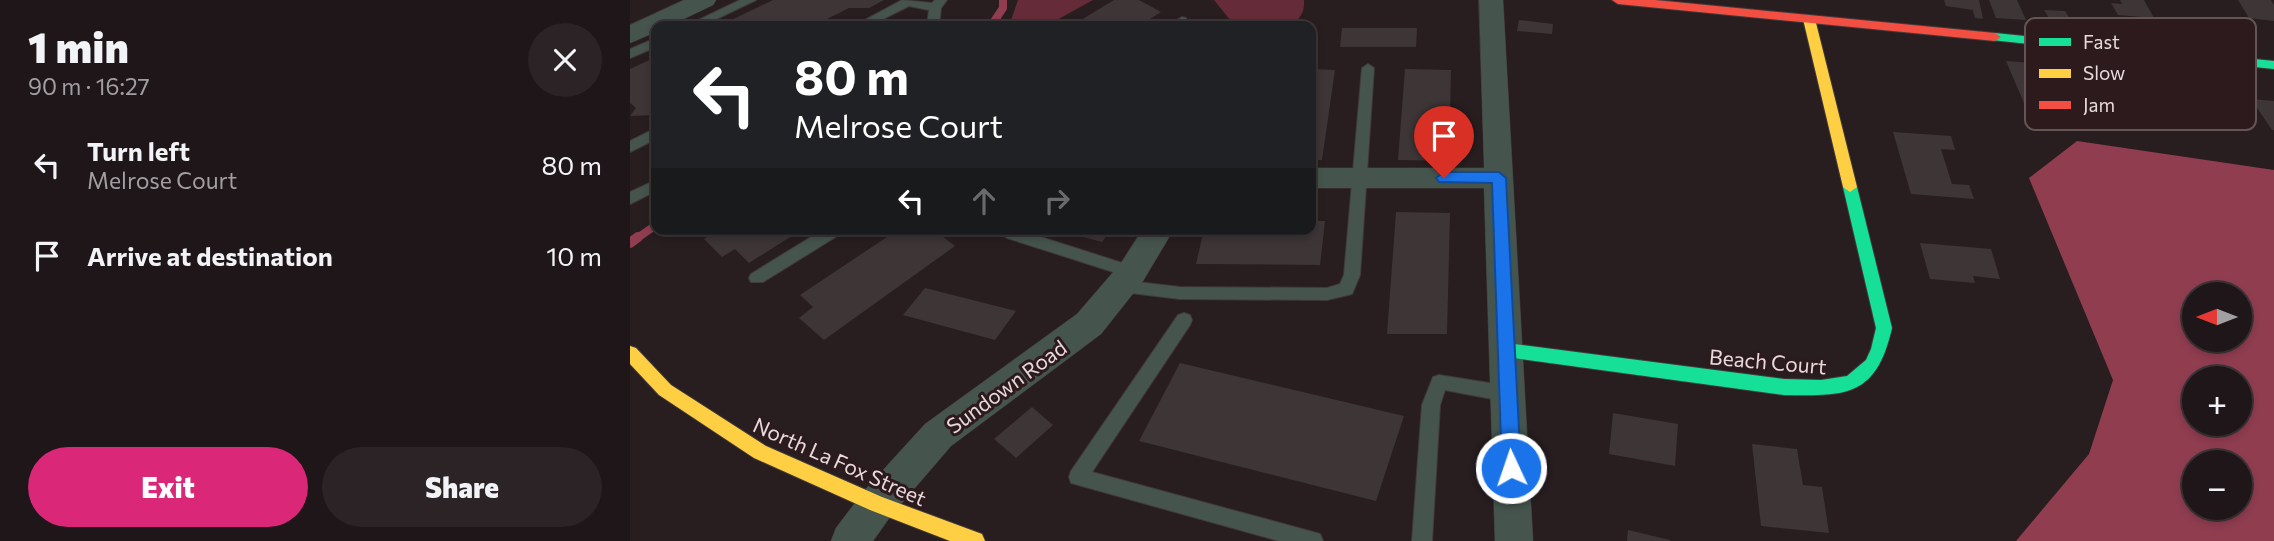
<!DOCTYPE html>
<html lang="en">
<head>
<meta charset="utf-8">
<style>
  :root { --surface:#1e1618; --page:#2b2325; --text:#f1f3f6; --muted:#a19fa2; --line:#3c3537; --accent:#db2777 }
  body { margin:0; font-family:Commissioner,sans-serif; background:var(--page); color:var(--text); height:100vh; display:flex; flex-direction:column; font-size:26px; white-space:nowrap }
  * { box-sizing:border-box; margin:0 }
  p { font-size:23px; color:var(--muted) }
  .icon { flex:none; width:38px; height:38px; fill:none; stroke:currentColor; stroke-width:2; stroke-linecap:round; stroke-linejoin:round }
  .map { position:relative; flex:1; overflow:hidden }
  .sheet { display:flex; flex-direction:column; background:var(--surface); width:630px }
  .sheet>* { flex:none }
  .hud { position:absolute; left:21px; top:21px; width:665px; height:214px; border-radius:14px; box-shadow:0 4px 10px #0003,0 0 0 2px var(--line); background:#202124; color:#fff; overflow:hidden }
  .needle { width:46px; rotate:270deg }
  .controls { position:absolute; left:1552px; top:282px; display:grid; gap:14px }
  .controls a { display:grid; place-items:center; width:70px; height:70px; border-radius:50%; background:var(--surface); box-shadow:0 4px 10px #0003,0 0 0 2px var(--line); font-size:35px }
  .pin { position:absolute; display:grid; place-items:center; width:60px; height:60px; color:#fff; margin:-72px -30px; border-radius:50% 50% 50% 0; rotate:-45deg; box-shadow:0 0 7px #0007 }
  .pin .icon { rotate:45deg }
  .me { position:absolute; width:77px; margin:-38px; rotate:357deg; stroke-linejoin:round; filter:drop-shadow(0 0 5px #0008) }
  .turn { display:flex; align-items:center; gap:24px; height:147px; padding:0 28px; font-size:32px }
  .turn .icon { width:91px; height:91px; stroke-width:2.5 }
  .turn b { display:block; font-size:49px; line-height:60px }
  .lanes { display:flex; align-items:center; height:66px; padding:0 28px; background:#0003; justify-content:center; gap:35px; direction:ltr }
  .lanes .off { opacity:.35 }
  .round { display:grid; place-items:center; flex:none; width:74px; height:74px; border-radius:37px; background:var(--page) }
  .summary { display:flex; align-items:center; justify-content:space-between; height:119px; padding:0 28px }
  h1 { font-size:42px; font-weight:800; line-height:52px }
  .button { display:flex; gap:14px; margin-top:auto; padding:14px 28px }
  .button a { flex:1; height:80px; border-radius:42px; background:var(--accent); color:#fff; font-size:28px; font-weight:800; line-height:80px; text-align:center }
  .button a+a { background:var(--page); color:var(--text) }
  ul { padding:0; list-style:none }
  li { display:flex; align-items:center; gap:21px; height:91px; padding:0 28px }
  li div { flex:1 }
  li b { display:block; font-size:26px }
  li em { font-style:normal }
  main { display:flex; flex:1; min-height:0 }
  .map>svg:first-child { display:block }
  .green { fill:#652b38 }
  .water { fill:#903d50; fill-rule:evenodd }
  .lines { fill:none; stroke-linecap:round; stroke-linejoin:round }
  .stream-far1 { stroke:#903d50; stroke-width:8 }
  .stream { stroke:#903d50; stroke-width:10 }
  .building { fill:#3d3536 }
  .lane-casing { stroke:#42393b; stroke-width:2 }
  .street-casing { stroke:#42393b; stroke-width:1 }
  .fast-casing { stroke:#42393b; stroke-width:2 }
  .slow-casing { stroke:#42393b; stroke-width:2 }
  .jam-casing { stroke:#42393b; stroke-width:2 }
  .lane { fill:#45554e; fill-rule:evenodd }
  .street { fill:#45554e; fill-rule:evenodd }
  .fast { fill:#16e098; fill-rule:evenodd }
  .slow { fill:#ffcf43; fill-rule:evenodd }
  .jam { fill:#f24e42; fill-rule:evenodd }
  .route { fill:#1a73e8; stroke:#114b97; stroke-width:2 }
  .labels { text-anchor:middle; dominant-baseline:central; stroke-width:6; stroke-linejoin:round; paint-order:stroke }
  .street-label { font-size:21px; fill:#e7dadc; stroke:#2c1a1d }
  .key { fill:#2c1a1d; stroke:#645456; stroke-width:2 }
  .key-label { font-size:19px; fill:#e7dadc }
</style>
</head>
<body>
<main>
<section class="sheet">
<div class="summary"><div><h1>1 min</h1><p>90 m · 16:27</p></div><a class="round"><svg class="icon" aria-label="close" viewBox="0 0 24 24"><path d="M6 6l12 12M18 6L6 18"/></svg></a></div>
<ul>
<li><svg class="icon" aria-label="left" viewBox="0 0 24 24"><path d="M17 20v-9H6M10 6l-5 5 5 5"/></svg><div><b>Turn left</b><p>Melrose Court</p></div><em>80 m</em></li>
<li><svg class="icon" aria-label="arrive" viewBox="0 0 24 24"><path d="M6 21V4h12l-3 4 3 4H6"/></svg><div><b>Arrive at destination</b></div><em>10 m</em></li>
</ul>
<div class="button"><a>Exit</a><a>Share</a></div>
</section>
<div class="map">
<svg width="1644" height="541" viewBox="0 0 1644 541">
  <rect width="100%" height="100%" fill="#281e20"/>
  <path class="green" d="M388,0H463L416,26H379Z
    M584,0H674C675,12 670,18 662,26H605Z"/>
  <path class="water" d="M1447,141L1644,170V541H1386L1459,454L1483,380L1399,178ZM1564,294H1610V340H1564ZM1564,378H1610V424H1564ZM1564,462H1610V508H1564Z"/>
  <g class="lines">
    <path class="stream-far1" d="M361,26L373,8V0
      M6,239L26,225"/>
    <path class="stream" d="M0,243L8,237"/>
  </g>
  <path class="building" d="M143,0H254L239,8H219L183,26H89Z
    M484,0H509L531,12L509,26H441Z
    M1314,0H1349L1353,19L1345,18L1343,10L1316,6Z
    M1359,0H1387L1396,20L1366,18Z
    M1490,0H1514L1524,18L1488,15L1481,3L1492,4Z
    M1608,0H1641L1644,5V21L1619,18Z
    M1414,10L1435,11L1444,25L1423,24Z
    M889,20L923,24L922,34L887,31Z
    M712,28H787L786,47H710Z
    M26,57V115L0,116L6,108L0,103V69Z
    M1376,61L1405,63L1428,113L1397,110Z
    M681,69L705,70L692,160H681Z
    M775,69L821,70L819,161L768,160Z
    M1621,99L1644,101V130H1642Z
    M1263,132L1321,136L1325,150L1311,149L1322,184L1339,185L1344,199L1281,194Z
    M766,212L820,213L817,334H757Z
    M681,221H695L690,265L566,264L574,229H681Z
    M90,229H173L119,263L105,249L92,257L74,239Z
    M269,229H303L325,246L194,340L169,318L183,307L170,295Z
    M424,229H481L472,242Z
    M1290,243L1361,249L1370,279L1343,276L1345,283L1300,279Z
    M295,288L386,311L365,340L273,315Z
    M550,363L774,416L746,501L509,441Z
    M402,407L423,425L386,458L364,439Z
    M983,413L1048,424L1045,466L979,454Z
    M1122,444L1167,449L1173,485L1192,487L1199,533L1131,526Z
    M998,530L1040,540V541H997Z"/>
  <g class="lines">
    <g class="lane-casing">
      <path id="lane" d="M110,0H126L72,26H56Z
        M272,0L302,3L305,0H317L311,8L309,26H297L299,10L279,6L239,26H224Z
        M552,17L556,18V24L552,26H537Z
        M26,38V47L0,58V49Z
        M738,64L744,68L730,275L722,294L697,300L550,299L484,291L482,286L484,281L490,280L550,287L697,288L710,284L714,275L732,68Z
        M26,128V139L0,152V141Z
        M26,180V191L0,204V192Z
        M194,229H214L212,233L133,282H121L119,278L121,274Z
        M367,229H386L508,268L510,272L508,276L502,278L377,238Z
        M554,313L560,315L562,320L560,325L462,472L683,532L690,534L693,541H649L441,483L439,477L441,471L548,315Z
        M809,375L878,386L884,389L887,394L884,399L878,402L815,390L810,405L802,541H782L792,405L803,377Z"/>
    </g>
    <g class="street-casing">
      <path id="street" d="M54,0H86L83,5L39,26H26V32L0,43V25Z
        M849,0H873L903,541H865L854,188H681V168H854Z
        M513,229H544L513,281L471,334L321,446L260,517L243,541H201L206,528L234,491L295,424L447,314L491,263Z"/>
    </g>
    <g class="fast-casing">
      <path id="fast" d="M1365,33L1644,61V69L1361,40V34Z
        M1220,182L1227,187L1262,328C1246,397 1217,396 1154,395L876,357L870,355L868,350L870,345L876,343L1154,379L1191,380L1217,376L1236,360L1241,349L1246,328L1213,187Z"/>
    </g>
    <g class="slow-casing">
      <path id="slow" d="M1179,15L1185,19L1227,187L1220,192L1213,187L1173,19Z
        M0,346L6,348L41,385L136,446L252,497L352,534L355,541H320L240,510L124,458L29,395L0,364Z"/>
    </g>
    <g class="jam-casing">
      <path id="jam" d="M982,0H1025L1365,33L1371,37L1365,41L988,4Z"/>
    </g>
    <use href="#lane" class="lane"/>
    <use href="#street" class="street"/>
    <use href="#fast" class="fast"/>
    <use href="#slow" class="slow"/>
    <use href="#jam" class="jam"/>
  </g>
  <path class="route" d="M814,172H869L876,178L891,468L888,474L881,476L875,474L872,468L862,183L809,182L806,178Z"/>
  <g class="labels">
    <g class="street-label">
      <text transform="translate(1138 361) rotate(5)">Beach Court</text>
      <text transform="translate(376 386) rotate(-36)">Sundown Road</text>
      <text transform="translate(210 461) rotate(24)">North La Fox Street</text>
    </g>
  </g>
  <rect x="1395" y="18" width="231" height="112" rx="10" class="key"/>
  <rect x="1409" y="38" width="32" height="8" fill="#16e098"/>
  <rect x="1409" y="69" width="32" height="9" fill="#ffcf43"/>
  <rect x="1409" y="101" width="32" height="8" fill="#f24e42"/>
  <g class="key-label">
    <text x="1453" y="49">Fast</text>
    <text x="1453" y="80">Slow</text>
    <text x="1453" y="112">Jam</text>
  </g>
</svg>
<div class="controls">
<a><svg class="needle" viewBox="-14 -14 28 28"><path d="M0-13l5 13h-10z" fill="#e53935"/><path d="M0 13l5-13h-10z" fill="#a19fa2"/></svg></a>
<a>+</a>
<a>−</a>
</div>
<div class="pin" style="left:814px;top:178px;background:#d93025"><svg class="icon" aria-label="arrive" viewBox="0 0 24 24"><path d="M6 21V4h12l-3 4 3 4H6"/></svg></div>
<svg class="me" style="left:881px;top:468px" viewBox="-20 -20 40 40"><circle r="17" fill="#1a73e8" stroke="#fff" stroke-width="3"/><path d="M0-11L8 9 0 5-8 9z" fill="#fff"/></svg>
<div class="hud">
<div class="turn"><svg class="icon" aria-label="left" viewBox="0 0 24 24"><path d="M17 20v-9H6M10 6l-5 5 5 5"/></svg><div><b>80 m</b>Melrose Court</div></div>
<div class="lanes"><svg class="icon" aria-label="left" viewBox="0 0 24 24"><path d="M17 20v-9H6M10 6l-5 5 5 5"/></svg><svg class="icon off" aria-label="ahead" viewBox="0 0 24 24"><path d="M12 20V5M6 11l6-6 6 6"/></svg><svg class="icon off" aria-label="right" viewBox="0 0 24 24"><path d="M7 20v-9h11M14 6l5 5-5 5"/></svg></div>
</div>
</div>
</main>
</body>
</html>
